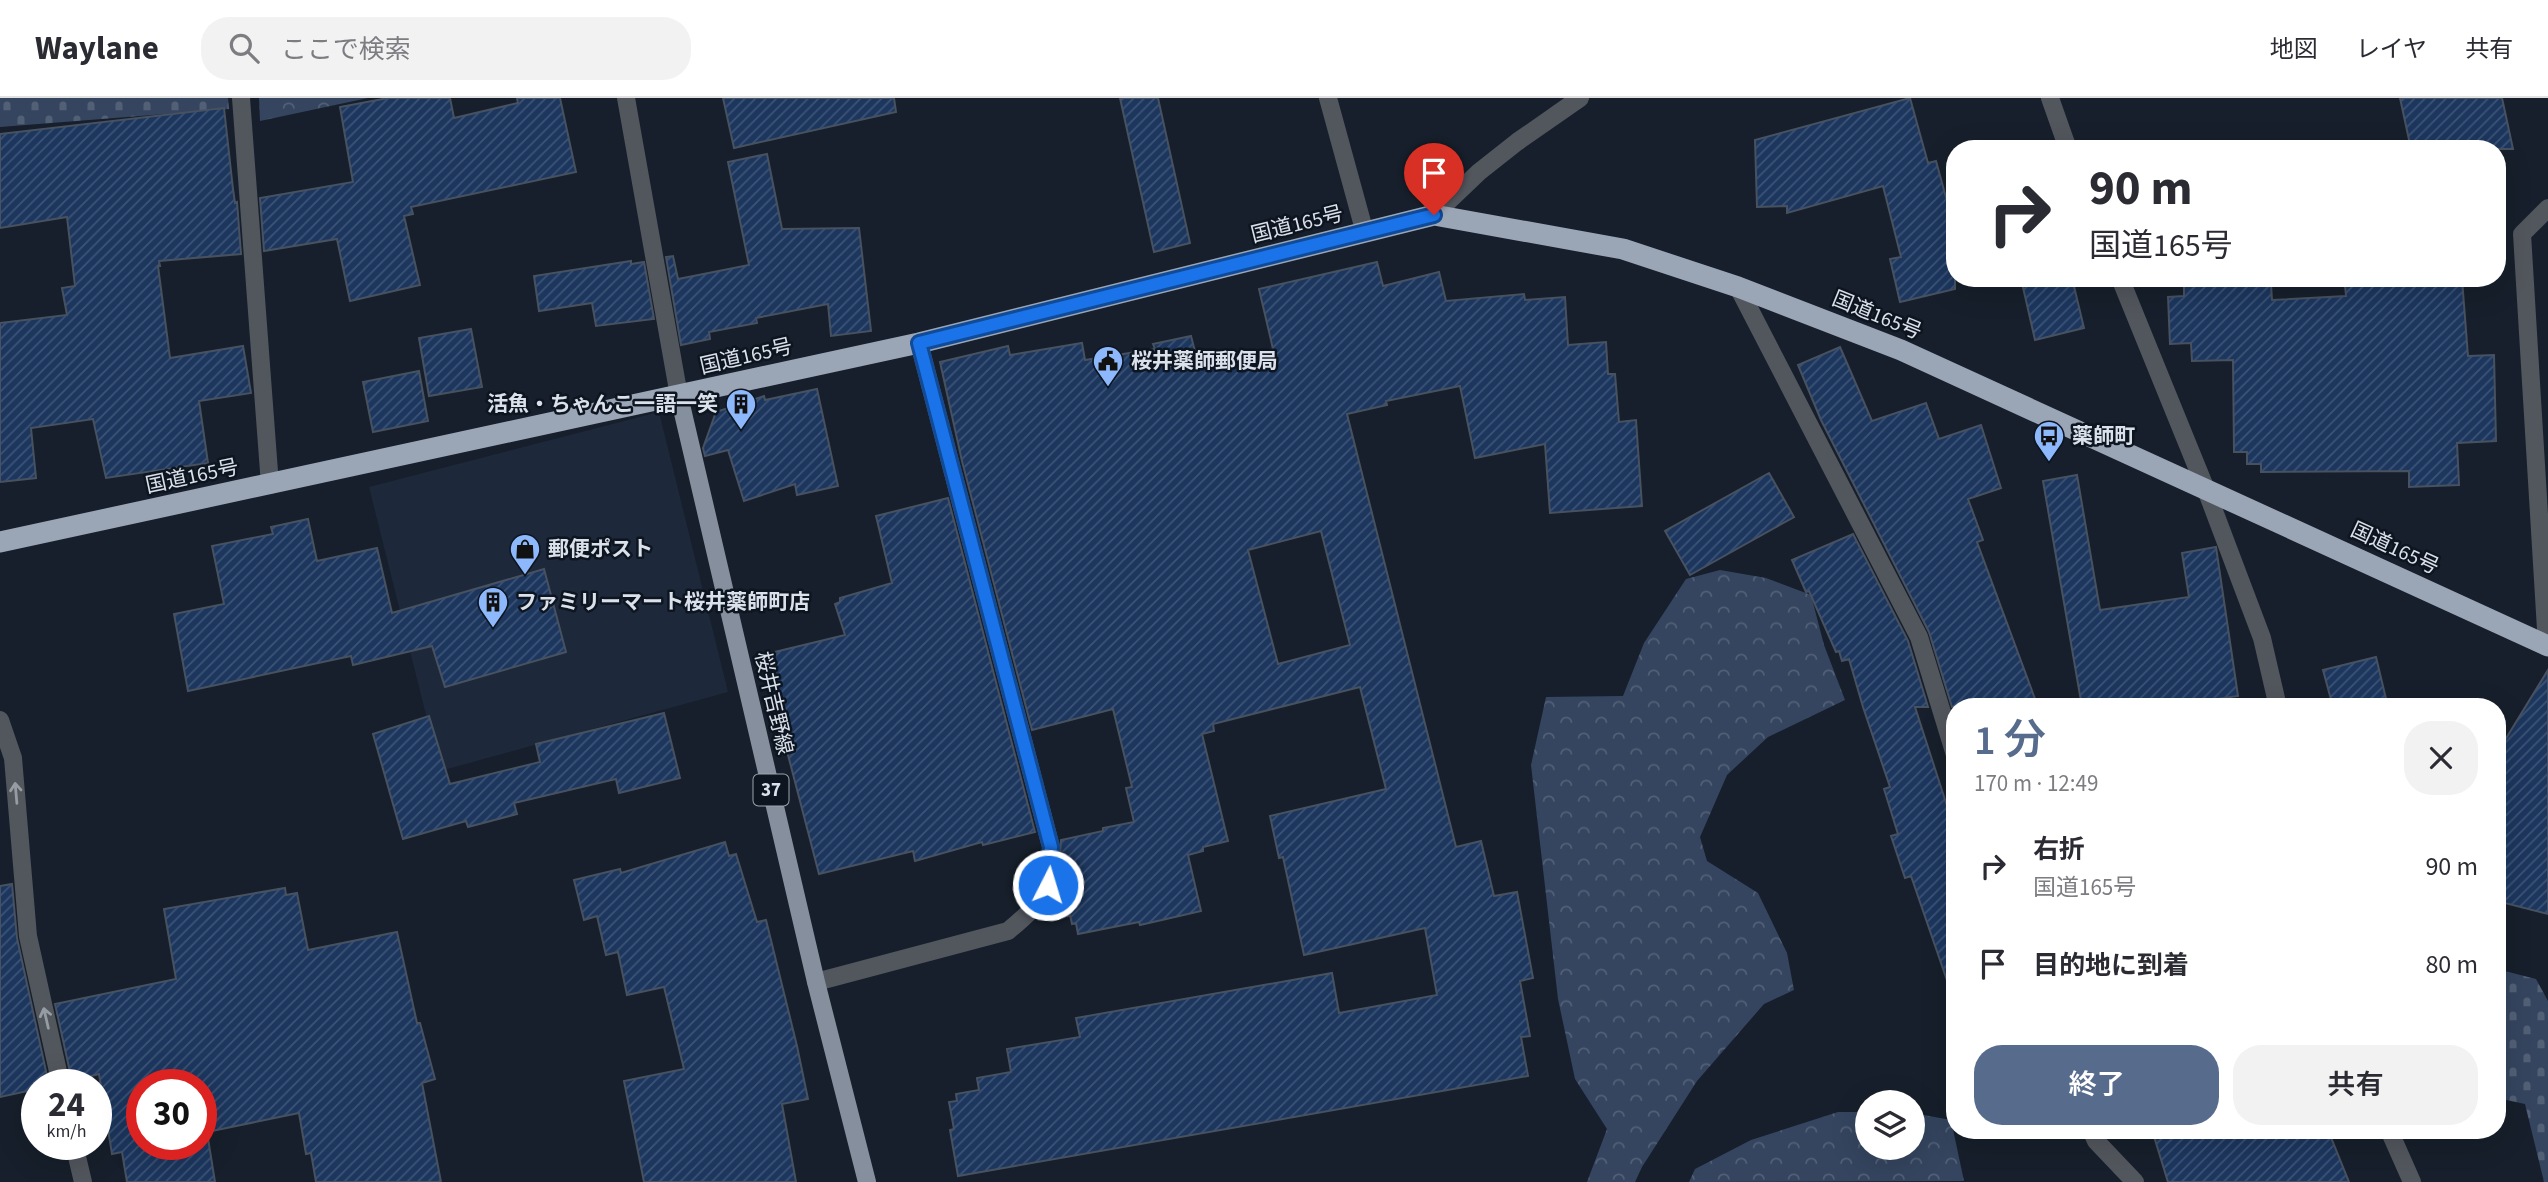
<!DOCTYPE html>
<html lang="ja">
<head>
<meta charset="utf-8">
<style>
  :root { --surface:#fff; --page:#f2f2f3; --text:#2b2b33; --muted:#7c7c81; --line:#e1e1e2; --accent:#576b8d }
  body { margin:0; font-family:"Source Sans 3","Noto Sans JP",sans-serif; background:var(--page); color:var(--text); height:100vh; display:flex; flex-direction:column; font-size:26px; white-space:nowrap }
  * { box-sizing:border-box; margin:0 }
  p { font-size:23px; color:var(--muted) }
  .icon { flex:none; width:38px; height:38px; fill:none; stroke:currentColor; stroke-width:2; stroke-linecap:round; stroke-linejoin:round }
  .map { position:relative; flex:1; overflow:hidden }
  .panel { position:absolute; left:1946px; top:600px; width:560px; height:441px; display:flex; flex-direction:column; background:var(--surface); border-radius:28px; box-shadow:0 7px 28px #0002 }
  .panel>* { flex:none }
  .top-card { position:absolute; left:1946px; top:42px; width:560px; height:147px; border-radius:28px; box-shadow:0 7px 28px #0002; background:#fff; color:var(--text); overflow:hidden }
  .buttons { position:absolute; left:1855px; top:992px; display:grid; gap:14px }
  .buttons a { display:grid; place-items:center; width:70px; height:70px; border-radius:50%; background:var(--surface); box-shadow:0 7px 28px #0002; font-size:35px }
  .speed { position:absolute; left:21px; top:971px; display:flex; gap:14px; font-size:35px; font-weight:700; text-align:center }
  .speed>* { display:grid; place-content:center; width:91px; height:91px; border-radius:50%; background:var(--surface); box-shadow:0 7px 28px #0002; line-height:1 }
  .speed small { font-size:18px; font-weight:400 }
  .speed .limit { border:10px solid #d22; background:#fff; color:#111 }
  .pin { position:absolute; display:grid; place-items:center; width:60px; height:60px; color:#fff; margin:-72px -30px; border-radius:50% 50% 50% 0; rotate:-45deg; box-shadow:0 0 7px #0007 }
  .pin .icon { rotate:45deg }
  .me { position:absolute; width:77px; margin:-38px; rotate:5deg; stroke-linejoin:round; filter:drop-shadow(0 0 5px #0008) }
  .turn { display:flex; align-items:center; gap:24px; height:147px; padding:0 28px; font-size:32px }
  .turn .icon { width:91px; height:91px; stroke-width:2.5 }
  .turn b { display:block; font-size:49px; line-height:60px }
  .round { display:grid; place-items:center; flex:none; width:74px; height:74px; border-radius:28px; background:var(--page) }
  .overview { display:flex; align-items:center; justify-content:space-between; height:119px; padding:0 28px }
  h1 { font-size:42px; font-weight:600; line-height:52px; color:var(--accent) }
  .button { display:flex; gap:14px; margin-top:auto; padding:14px 28px }
  .button a { flex:1; height:80px; border-radius:28px; background:var(--accent); color:#fff; font-size:28px; font-weight:600; line-height:80px; text-align:center }
  .button a+a { background:var(--page); color:var(--text) }
  ul { padding:0; list-style:none }
  li { display:flex; align-items:center; gap:21px; height:98px; padding:0 28px }
  li div { flex:1 }
  li b { display:block; font-size:26px }
  li em { font-style:normal }
  header { display:flex; align-items:center; gap:42px; box-sizing:border-box; height:98px; padding:0 35px; background:var(--surface); border-bottom:2px solid var(--line) }
  header strong { font-size:33px }
  nav { display:flex; gap:38px; margin-inline-start:auto; font-size:24px }
  .search { width:490px; height:63px; background:var(--page); display:flex; align-items:center; gap:18px; box-sizing:border-box; padding:0 24px; border-radius:28px; color:var(--muted); font-size:26px }
  .map>svg:first-child { display:block }
  .built { fill:#1d293a }
  .forest { fill:url(#forest-crowns) }
  .cemetery { fill:url(#cemetery-stones) }
  .building { fill:url(#building-hatch); stroke:#475160; stroke-width:2; fill-rule:evenodd }
  .lines { fill:none; stroke-linecap:round; stroke-linejoin:round }
  .minor { stroke:#52565d; stroke-width:18 }
  .major { stroke:#868f9d; stroke-width:18 }
  .highway { stroke:#9aa5b6; stroke-width:21 }
  .oneway { stroke:#969ca4 }
  .route-casing { stroke:#114b97; stroke-width:18 }
  .route { stroke:#1a73e8; stroke-width:12 }
  .labels { text-anchor:middle; dominant-baseline:central; stroke-width:5; stroke-linejoin:round; paint-order:stroke }
  .shield { fill:#0d1521; stroke:#9da4ae; stroke-width:2 }
  .shield-label { font-size:19px; font-weight:bold; fill:#dbe1ea }
  .street-label { font-size:21px; fill:#dbe1ea; stroke:#0d1521 }
  .poi-label { font-size:21px; font-weight:bold; fill:#dbe1ea; stroke:#0d1521; text-anchor:start }
</style>
</head>
<body>
<header>
<strong>Waylane</strong>
<div class="search"><svg class="icon" aria-label="search" viewBox="0 0 24 24"><circle cx="10" cy="10" r="6"/><path d="M15 15l6 6"/></svg>ここで検索</div>
<nav><a>地図</a><a>レイヤ</a><a>共有</a></nav>
</header>
<div class="map">
<svg width="2548" height="1084" viewBox="0 0 2548 1084">
  <defs>
    <pattern id="forest-crowns" width="20" height="18" patternUnits="userSpaceOnUse" patternTransform="scale(1.75)"><rect width="20" height="18" fill="#35455f"/><path d="M2 6a3 3 0 1 1 6 0M12 15a3 3 0 1 1 6 0" fill="none" stroke="#526076"/></pattern>
    <pattern id="cemetery-stones" width="16" height="16" patternUnits="userSpaceOnUse" patternTransform="scale(1.75)"><rect width="16" height="16" fill="#35455f"/><path d="M2 7V4a2 2 0 0 1 4 0v3zM10 15v-3a2 2 0 0 1 4 0v3z" fill="#526076"/></pattern>
    <pattern id="building-hatch" width="6" height="6" patternUnits="userSpaceOnUse" patternTransform="scale(1.75)"><rect width="6" height="6" fill="#1c365e"/><path d="M-1 1l2-2M0 6l6-6M5 7l2-2" fill="none" stroke="#3c5375"/></pattern>
  </defs>
  <rect width="100%" height="100%" fill="#161f2b"/>
  <path class="built" d="M659,314L728,594L440,673L369,389Z"/>
  <path class="forest" d="M259,0H368L260,23Z
    M1720,472L1766,480L1811,497L1824,547L1845,602L1768,639L1727,677L1700,739L1707,763L1758,795L1787,855L1794,892L1764,906L1697,983L1642,1069L1635,1084H1587L1607,1031L1575,981L1558,901L1531,667L1546,599L1623,598L1644,545L1686,481Z
    M1838,1014H1867V1050H1913V1015L1951,1022L1964,1083L1689,1084L1695,1071L1751,1042Z"/>
  <path class="cemetery" d="M0,0H228L229,11L0,29Z
    M2497,871L2536,881L2548,903V1084H2544L2525,1006L2497,1000Z"/>
  <path class="building" d="M388,0H450L454,20L518,5L517,0H560L576,74L411,109L413,116L404,118L420,187L350,203L337,141L264,153L260,100L353,84L340,9Z
    M723,0H894L896,14L734,50Z
    M1120,0H1158L1190,145L1154,154Z
    M1910,0L1928,65L1936,63L1947,103L1955,101V191L1900,204L1890,161L1901,159L1883,88L1787,115V108L1757,109L1755,42Z
    M2400,0H2502L2513,51H2411Z
    M224,10L233,91L235,105L237,104L241,156L159,163L160,168H158L170,260L243,248L251,295L199,303L208,365L106,380L93,321L31,330L36,380L0,384V225L67,217L62,190L75,188L67,119L0,130V36Z
    M767,56L782,131L859,130L871,233L831,238L828,206L756,220L757,225L709,234L710,241L681,247L666,159L673,158L678,181L749,167L728,64Z
    M631,163V166L644,164L654,221L596,228L592,205L539,213L534,178Z
    M1377,164L1383,188L1439,174L1446,203L1524,196L1525,202L1565,199L1568,247L1606,244L1608,276H1615L1619,324L1636,322L1642,408L1550,415L1545,346L1475,360L1460,288L1386,303L1387,307L1347,316L1456,749L1481,743L1494,798L1517,794L1533,880L1520,883L1530,938L1521,939L1528,978L958,1078L950,1032L954,1031L949,1004L957,1003L956,996L979,992L977,980L1011,974L1007,951L1080,939L1076,920L1332,875L1339,915L1437,897L1425,830L1304,857L1283,759L1279,760L1270,718L1386,691L1360,589L1213,626L1214,633L1202,636L1228,743L1203,749V753L1188,757L1201,813L1140,827L1139,824L1078,836L1076,825L1072,826L1070,817L1068,818L1059,778L1061,742L1103,733V730L1134,724L1126,690L1132,689L1113,611L1032,632L962,363L940,264L1008,248L1010,257L1082,245L1085,262L1155,251L1153,246L1191,238L1199,269L1273,251L1259,191ZM1321,433L1350,547L1278,566L1248,452Z
    M2045,180H2072L2084,230L2035,242L2022,185Z
    M2184,180H2216V187L2271,186L2272,202L2346,198L2345,187L2462,181L2468,258L2494,257L2496,343L2457,345L2459,387L2409,389V373L2261,374V366H2247V354H2234L2233,262L2192,263L2191,245L2170,246L2168,199L2184,198Z
    M471,231L482,289L429,298L419,240Z
    M1840,249L1872,323L1926,305L1939,341L1981,327L2001,390L1968,401L1983,442L1977,444L2038,609H1952L1929,534L1821,322L1798,267Z
    M419,273L428,323L373,334L363,284Z
    M817,291L838,388L797,397L795,386L744,403L728,352L705,358L703,350L716,314L764,298L765,302Z
    M1769,375L1794,419L1690,477L1665,433Z
    M2077,377L2100,512L2189,499L2182,455L2216,449L2238,598L2163,609H2082L2043,383Z
    M948,400L1035,734L983,747L982,744L915,763L913,753L819,776L762,557L845,537L835,506L840,504V500L892,485L876,418Z
    M308,421L317,463L377,450L392,515L544,471L566,554L445,589L432,548L353,567L351,558L188,593L174,516L224,506L212,448L273,436L271,429Z
    M1853,436L1908,543L1928,609H1915L1949,714L1955,712V890L1950,891L1911,778L1905,780L1891,738L1898,736L1884,691L1890,689L1863,609L1849,561L1842,563L1839,553L1836,554L1809,493L1806,494L1792,462Z
    M2376,559L2388,609H2333L2323,572Z
    M2548,572V816L2497,803V735L2505,701L2497,696V655Z
    M664,615L680,680L619,695L616,681L514,705L517,716L468,729L466,723L403,741L373,636L429,618L450,686L540,664L536,646Z
    M725,744L729,758L736,756L757,824L766,822L797,948L808,1001L782,1006L796,1084H644L624,983L684,971L664,889L627,897L618,854L606,857L597,818L584,822L574,782L620,771L621,775Z
    M12,786L17,840L49,987H37V991L0,999V788Z
    M285,790L286,797L297,795L308,852L397,834L417,925H420L435,981L422,985L441,1084H316L311,1055L306,1056L299,1015L207,1034L215,1084H127L122,1054L112,1056L99,976L72,983L55,906L176,881L164,811ZM142,987H201V1046H142Z
    M2152,1032H2328L2349,1084H2168Z"/>
  <g class="lines">
    <path class="minor" d="M241,0L270,387
      M626,0L679,298
      M1328,0L1365,135
      M2050,0L2068,51
      M1434,117L1479,74L1517,44L1580,0
      M2120,180L2205,389L2262,540L2278,609
      M1738,189L1919,539L1955,657
      M2547,548L2522,136L2548,110
      M0,622L13,660L28,838L61,987
      M816,884L1008,833C1045,802 1047,796 1051,749L919,245
      M2091,1032L2096,1043L2135,1084
      M2389,1032L2412,1084
      M74,1046L83,1084"/>
    <path class="major" d="M679,298L816,884L867,1084"/>
    <path class="highway" d="M0,444L919,245L1434,117L1623,151L1738,189L1901,252L2548,548"/>
  </g>
  <defs><path id="oneway-shaft" d="M-6 0H5M1.5-3L5.5 0L1.5 3" fill="none" stroke-width="1.6" stroke-linecap="round" stroke-linejoin="round" transform="scale(1.75)"/></defs>
  <g class="oneway">
    <use href="#oneway-shaft" transform="translate(16 695) rotate(-95)"/>
    <use href="#oneway-shaft" transform="translate(46 920) rotate(-103)"/>
  </g>
  <g class="lines">
    <g class="route-casing">
      <path id="route" d="M1048,787L1051,749L919,245L1434,117"/>
    </g>
    <use href="#route" class="route"/>
  </g>
  <defs>
    <g id="civic-pin" transform="scale(1.575)"><path d="M0 17L-7.5 6A9.5 9.5 0 1 1 7.5 6Z" fill="#8db9fc" stroke="#0d1521"/><path d="M-.6-6.5H3V-4.5H.6V-3L4-1V1h2V6H-6V1h2V-1L-.6-3ZM-1.2 2.5V6h2.4V2.5Z" fill="#111"/></g>
    <g id="building-pin" transform="scale(1.575)"><path d="M0 17L-7.5 6A9.5 9.5 0 1 1 7.5 6Z" fill="#8db9fc" stroke="#0d1521"/><path d="M-4-6H4V6H1V3H-1V6H-4ZM-2.5-4.3h1.7v1.8h-1.7ZM.8-4.3h1.7v1.8H.8ZM-2.5-1h1.7V.8h-1.7ZM.8-1h1.7V.8H.8Z" fill="#111"/></g>
    <g id="bus-pin" transform="scale(1.575)"><path d="M0 17L-7.5 6A9.5 9.5 0 1 1 7.5 6Z" fill="#8db9fc" stroke="#0d1521"/><path d="M-5-6H5V4H4V6H2V4H-2V6H-4V4H-5ZM-3.5-4V0h7V-4ZM-3.5 1.2v1.5H-2V1.2ZM2 1.2v1.5H3.5V1.2Z" fill="#111"/></g>
    <g id="shop-pin" transform="scale(1.575)"><path d="M0 17L-7.5 6A9.5 9.5 0 1 1 7.5 6Z" fill="#8db9fc" stroke="#0d1521"/><path d="M-5-2.5h2.3a2.7 3.5 0 0 1 5.4 0H5L5.5 6h-11ZM-1.5-2.5h3a1.5 2.3 0 0 0-3 0Z" fill="#111"/></g>
  </defs>
  <g fill-rule="evenodd">
    <use href="#civic-pin" x="1108" y="263"/>
    <use href="#building-pin" x="741" y="306"/>
    <use href="#bus-pin" x="2049" y="338"/>
    <use href="#shop-pin" x="525" y="451"/>
    <use href="#building-pin" x="493" y="504"/>
  </g>
  <g class="labels">
    <rect class="shield" x="753.5" y="676.5" width="35" height="31" rx="5"/>
    <g class="shield-label">
      <text x="771" y="692">37</text>
    </g>
    <g class="street-label">
      <text transform="translate(1297 126) rotate(-14)">国道165号</text>
      <text transform="translate(1877 217) rotate(22)">国道165号</text>
      <text transform="translate(746 258) rotate(-13)">国道165号</text>
      <text transform="translate(192 378) rotate(-12)">国道165号</text>
      <text transform="translate(2395 450) rotate(25)">国道165号</text>
      <text transform="translate(774 605) rotate(77)">桜井吉野線</text>
    </g>
    <g class="poi-label">
      <text x="1131" y="263">桜井薬師郵便局</text>
      <text x="718" y="306" text-anchor="end">活魚・ちゃんこ一語一笑</text>
      <text x="2072" y="338">薬師町</text>
      <text x="548" y="451">郵便ポスト</text>
      <text x="516" y="504">ファミリーマート桜井薬師町店</text>
    </g>
  </g>
</svg>
<div class="buttons">
<a><svg class="icon" aria-label="layers" viewBox="0 0 24 24"><path d="M12 4l9 5-9 5-9-5zM3 14l9 5 9-5"/></svg></a>
</div>
<div class="speed"><div>24<small>km/h</small></div><div class="limit">30</div></div>
<div class="pin" style="left:1434px;top:117px;background:#d93025"><svg class="icon" aria-label="arrive" viewBox="0 0 24 24"><path d="M6 21V4h12l-3 4 3 4H6"/></svg></div>
<svg class="me" style="left:1048px;top:787px" viewBox="-20 -20 40 40"><circle r="17" fill="#1a73e8" stroke="#fff" stroke-width="3"/><path d="M0-11L8 9 0 5-8 9z" fill="#fff"/></svg>
<div class="top-card">
<div class="turn"><svg class="icon" aria-label="right" viewBox="0 0 24 24"><path d="M7 20v-9h11M14 6l5 5-5 5"/></svg><div><b>90 m</b>国道165号</div></div>
</div>
<section class="panel">
<div class="overview"><div><h1>1 分</h1><p>170 m · 12:49</p></div><a class="round"><svg class="icon" aria-label="close" viewBox="0 0 24 24"><path d="M6 6l12 12M18 6L6 18"/></svg></a></div>
<ul>
<li><svg class="icon" aria-label="right" viewBox="0 0 24 24"><path d="M7 20v-9h11M14 6l5 5-5 5"/></svg><div><b>右折</b><p>国道165号</p></div><em>90 m</em></li>
<li><svg class="icon" aria-label="arrive" viewBox="0 0 24 24"><path d="M6 21V4h12l-3 4 3 4H6"/></svg><div><b>目的地に到着</b></div><em>80 m</em></li>
</ul>
<div class="button"><a>終了</a><a>共有</a></div>
</section>
</div>
</body>
</html>
